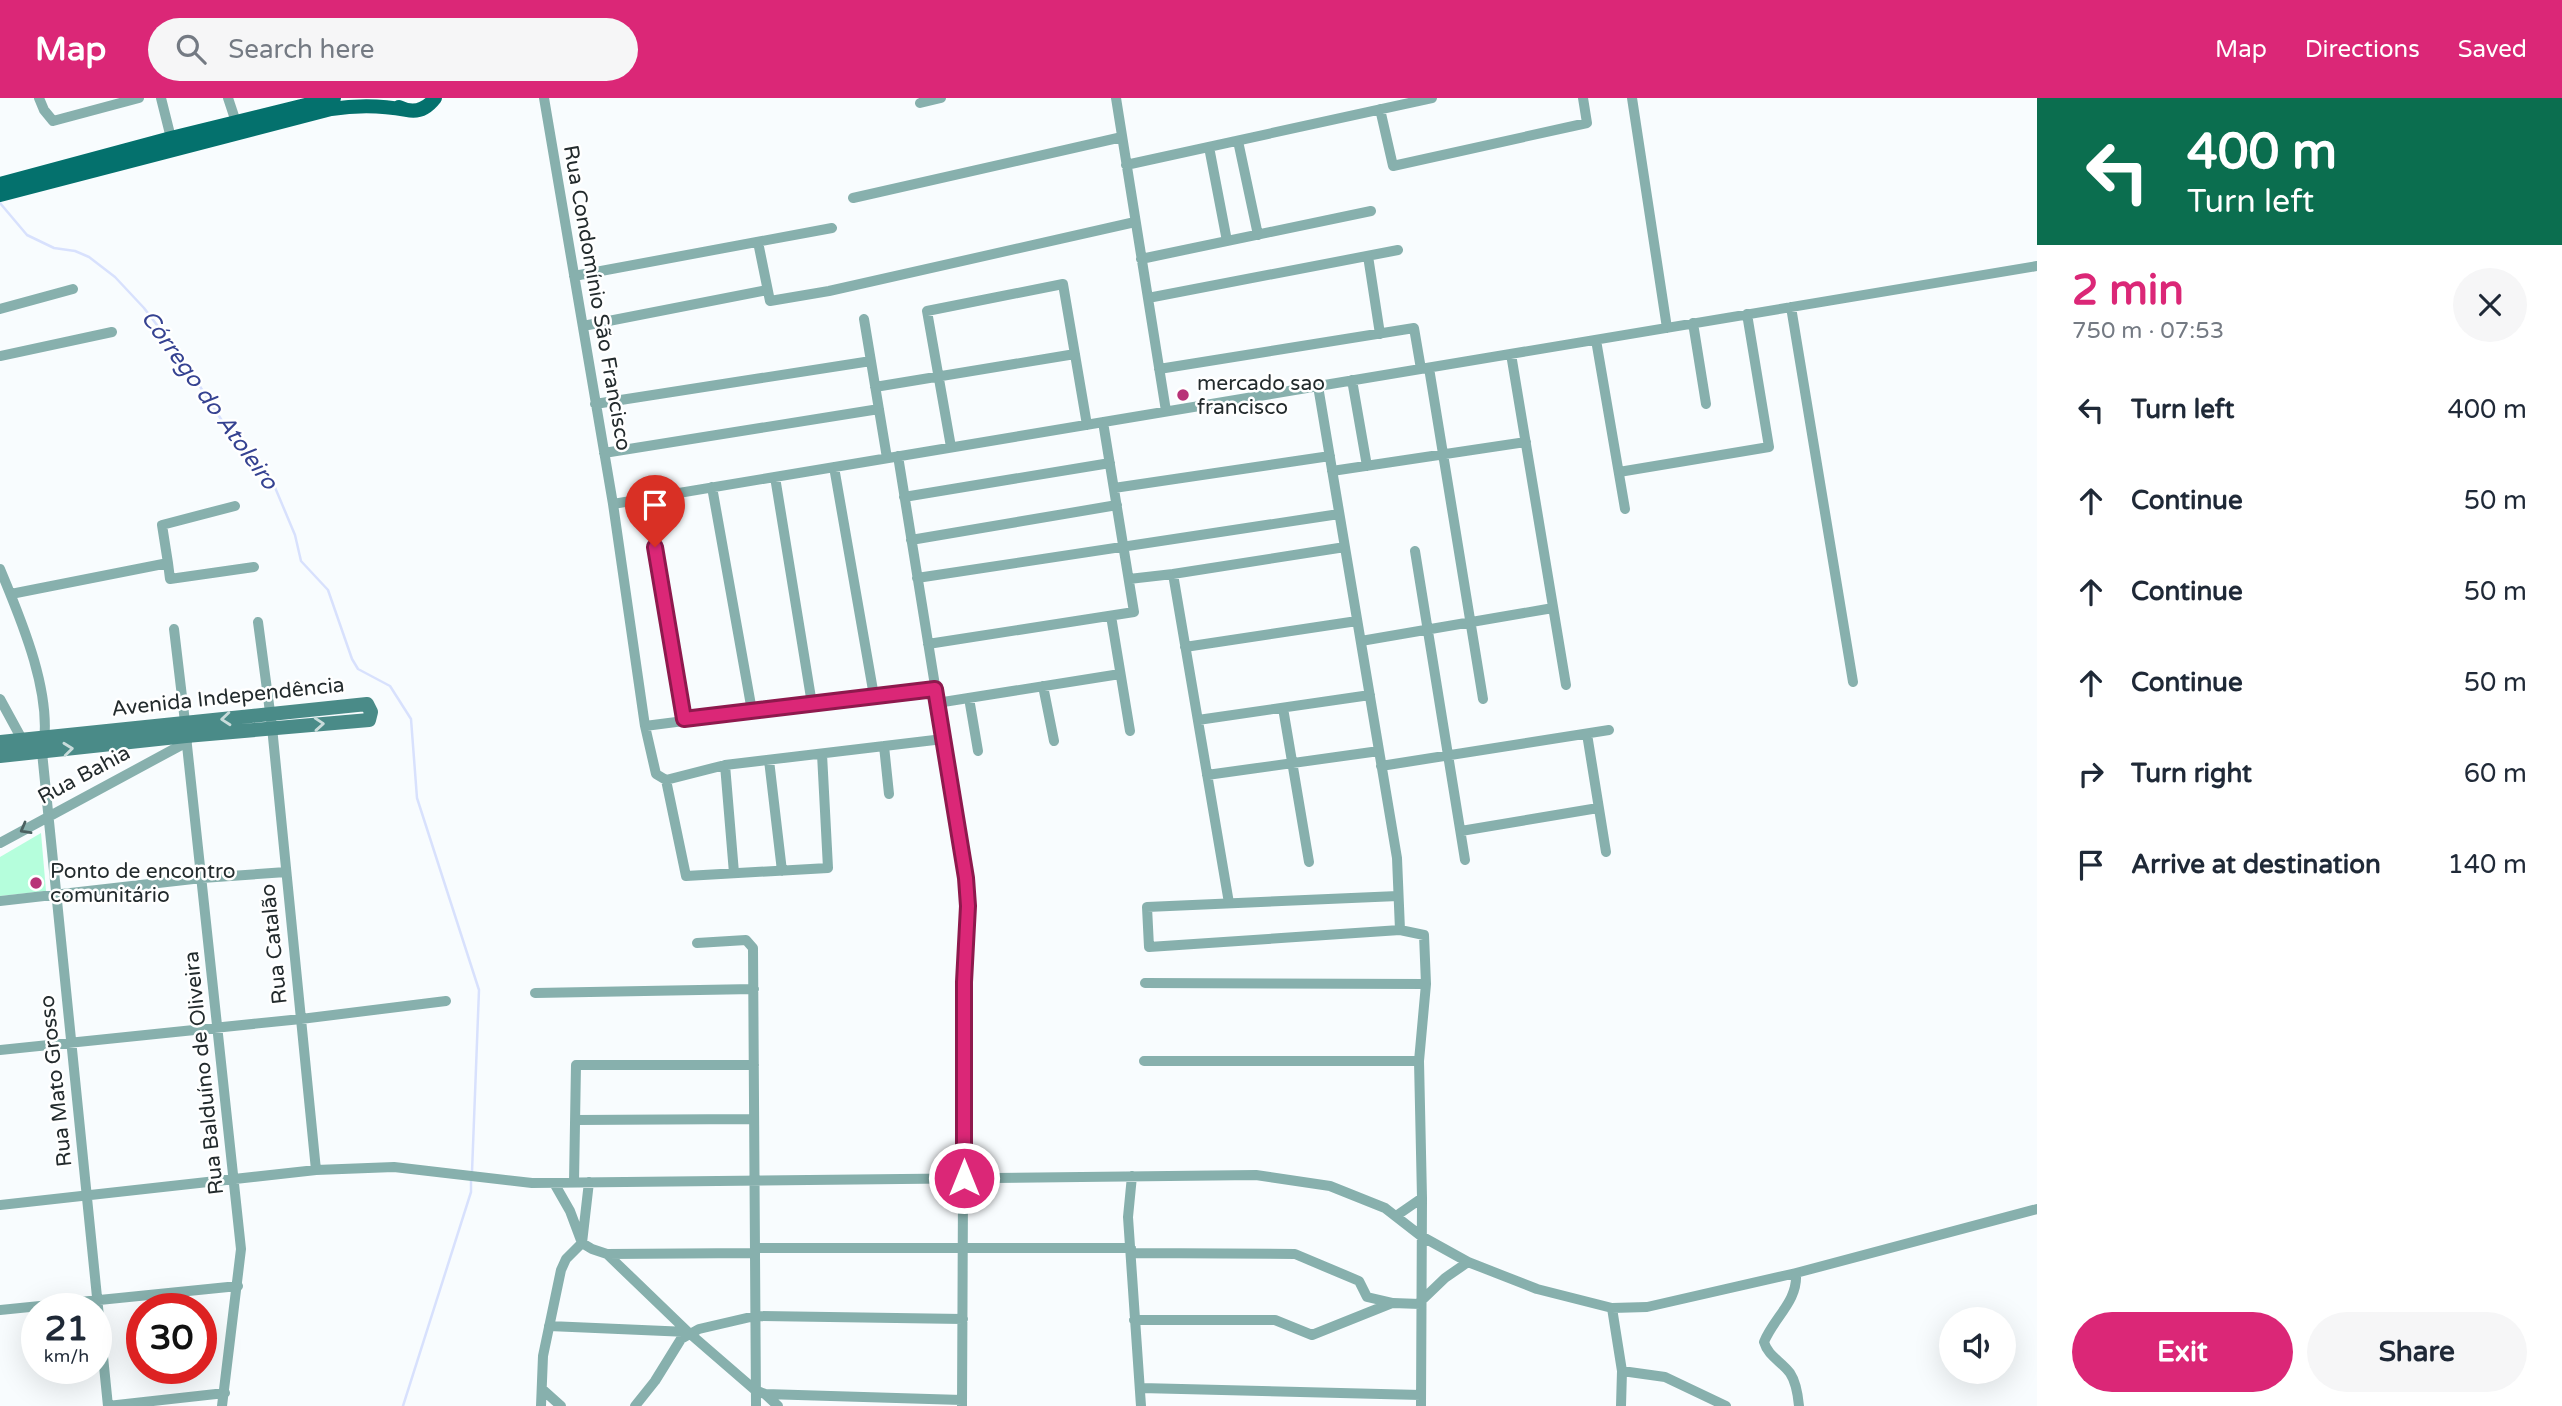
<!DOCTYPE html>
<html lang="en">
<head>
<meta charset="utf-8">
<style>
  :root { --surface:#fff; --page:#f6f6f7; --text:#1f2937; --muted:#747a83; --accent:#db2777 }
  body { margin:0; font-family:"Varela Round",sans-serif; background:var(--page); color:var(--text); height:100vh; display:flex; flex-direction:column; font-size:26px; white-space:nowrap }
  * { box-sizing:border-box; margin:0 }
  p { font-size:23px; color:var(--muted) }
  .icon { flex:none; width:38px; height:38px; fill:none; stroke:currentColor; stroke-width:2; stroke-linecap:round; stroke-linejoin:round }
  .map { position:relative; flex:1; overflow:hidden }
  .details { display:flex; flex-direction:column; background:var(--surface); width:525px }
  .details>* { flex:none }
  .guide { background:#0b6e4f; color:#fff; overflow:hidden }
  .buttons { position:absolute; left:1939px; top:1209px; display:grid; gap:14px }
  .buttons a { display:grid; place-items:center; width:77px; height:77px; border-radius:50%; background:var(--surface); box-shadow:0 7px 28px #0002; font-size:35px }
  .speed { position:absolute; left:21px; top:1195px; display:flex; gap:14px; font-size:35px; font-weight:700; text-align:center }
  .speed>* { display:grid; place-content:center; width:91px; height:91px; border-radius:50%; background:var(--surface); box-shadow:0 7px 28px #0002; line-height:1 }
  .speed small { font-size:18px; font-weight:400 }
  .speed .limit { border:10px solid #d22; background:#fff; color:#111 }
  .pin { position:absolute; display:grid; place-items:center; width:60px; height:60px; color:#fff; margin:-72px -30px; border-radius:50% 50% 50% 0; rotate:-45deg; box-shadow:0 0 7px #0007 }
  .pin .icon { rotate:45deg }
  .me { position:absolute; width:77px; margin:-38px; rotate:0deg; stroke-linejoin:round; filter:drop-shadow(0 0 5px #0008) }
  .turn { display:flex; align-items:center; gap:24px; height:147px; padding:0 35px; font-size:32px }
  .turn .icon { width:91px; height:91px; stroke-width:2.5 }
  .turn b { display:block; font-size:49px; line-height:60px }
  .round { display:grid; place-items:center; flex:none; width:74px; height:74px; border-radius:37px; background:var(--page) }
  .headline { display:flex; align-items:center; justify-content:space-between; height:119px; padding:0 35px }
  h1 { font-size:42px; font-weight:700; line-height:52px; color:var(--accent) }
  .button { display:flex; gap:14px; margin-top:auto; padding:14px 35px }
  .button a { flex:1; height:80px; border-radius:42px; background:var(--accent); color:#fff; font-size:28px; font-weight:700; line-height:80px; text-align:center }
  .button a+a { background:var(--page); color:var(--text) }
  ul { padding:0; list-style:none }
  li { display:flex; align-items:center; gap:21px; height:91px; padding:0 35px }
  li div { flex:1 }
  li b { display:block; font-size:26px }
  li em { font-style:normal }
  header { display:flex; align-items:center; gap:42px; box-sizing:border-box; height:98px; padding:0 35px; background:var(--accent); color:#fff }
  header strong { font-size:33px }
  nav { display:flex; gap:38px; margin-inline-start:auto; font-size:24px }
  .search { width:490px; height:63px; background:var(--page); display:flex; align-items:center; gap:18px; box-sizing:border-box; padding:0 24px; border-radius:38px; color:var(--muted); font-size:26px }
  main { display:flex; flex:1; min-height:0 }
  .map>svg:first-child { display:block }
  .green { fill:#b5fedc }
  .lines { fill:none; stroke-linecap:round; stroke-linejoin:round }
  .stream { stroke:#d8e1fd; stroke-width:2.5 }
  .street { stroke:#87b0ad; stroke-width:10 }
  .secondary { stroke:#4a8b88; stroke-width:14 }
  .primary { stroke:#04716d; stroke-width:14 }
  .oneway { stroke:#c9dcdb }
  .oneway2 { stroke:#4b6060 }
  .route-casing { stroke:#8e194d; stroke-width:18 }
  .route { stroke:#db2777; stroke-width:12 }
  .poi-dot { fill:#b83378; stroke:#fff; stroke-width:2.5 }
  .labels { text-anchor:middle; dominant-baseline:central; stroke-width:5; stroke-linejoin:round; paint-order:stroke }
  .street-label { font-size:21px; fill:#232b2d; stroke:#fff }
  .poi-label { font-size:21px; fill:#232b2d; stroke:#fff; text-anchor:start }
  .water-label { font-size:23px; font-style:italic; fill:#354291; stroke:#fff }
</style>
</head>
<body>
<header>
<strong>Map</strong>
<div class="search"><svg class="icon" aria-label="search" viewBox="0 0 24 24"><circle cx="10" cy="10" r="6"/><path d="M15 15l6 6"/></svg>Search here</div>
<nav><a>Map</a><a>Directions</a><a>Saved</a></nav>
</header>
<main>
<div class="map">
<svg width="2037" height="1308" viewBox="0 0 2037 1308">
  <rect width="100%" height="100%" fill="#f8fcfe"/>
  <path class="green" d="M41,735L46,793L0,798V759Z"/>
  <g class="lines">
    <path class="stream" d="M0,105L27,137L54,150L75,153L89,159L115,179L144,210L179,256L246,360L274,387L295,437L301,463L328,492L352,561L358,571L390,588L411,621L417,700L479,892L472,1074
      M403,1308L471,1094V1081"/>
    <path class="street" d="M39,0L44,12L53,23L139,0
      M161,0L171,40
      M228,0L236,24
      M544,0L613,406L645,628L656,676L666,682L725,667L943,641
      M1116,0L1166,313
      M1632,0L1667,230
      M920,5L941,0
      M1380,11L1393,68L1587,25L1583,0
      M1238,43L1258,137
      M1209,49L1227,143
      M1126,67L1432,0
      M853,100L1122,39
      M758,144L770,203L829,193L1135,124
      M1368,158L1380,236
      M1141,161L1371,113
      M574,178L832,130
      M1148,200L1398,152
      M1791,209L1853,584
      M0,211L73,191
      M864,221L887,360
      M1693,225L1706,306
      M583,228L767,192
      M1596,242L1625,411
      M1511,256L1566,587
      M0,258L112,234
      M1429,270L1483,601
      M1159,271L1414,230L1421,271
      M1352,282L1367,368
      M1318,288L1397,760L1400,832
      M875,289L1075,256
      M595,306L871,263
      M951,349L927,213L1063,186L1087,327
      M604,355L879,311
      M898,358L966,780L968,808L964,884L962,1308
      M834,369L874,598
      M1332,373L1526,344
      M1619,374L1769,349L1747,216
      M775,379L812,606
      M712,389L752,613
      M1114,390L1330,358
      M904,399L1110,365
      M647,400L683,621
      M613,406L2037,168
      M911,442L1117,407
      M1415,453L1465,762
      M168,465L170,481L254,469
      M0,471C21,521 55,601 42,654L108,1308L225,1295
      M1173,476L1229,805
      M917,480L1339,416
      M1129,481L1173,476L1345,449
      M11,496L168,465L162,427L235,408
      M1111,518L1130,633
      M258,524L272,629L316,1072
      M174,531L185,624
      M1361,543L1553,510
      M928,546L1134,514L1103,324
      M1185,549L1357,523
      M1043,588L1054,643
      M969,600L978,653
      M0,601L24,645
      M937,605L1120,576
      M1283,610L1309,764
      M1198,622L1370,597
      M645,628L935,591
      M1587,636L1606,754
      M186,638L241,1151L222,1308
      M884,648L889,696
      M769,662L782,773
      M725,667L734,775
      M1381,668L1609,632
      M1207,677L1379,653
      M666,682L686,778L828,770L822,656
      M1461,733L1598,710
      M0,745L187,644
      M1398,798L1147,809L1149,849L1400,832L1424,837L1426,886L1419,963L1422,1100L1421,1308
      M0,803L202,780L286,774
      M697,845L746,842L753,850L756,1308
      M1145,885L1426,886
      M535,895L754,891
      M0,952L301,921L446,903
      M1144,963H1419
      M575,1022L754,1021
      M1132,1078L1128,1119L1141,1308
      M574,1084L576,967H754
      M554,1085L570,1113L582,1145L592,1151L607,1156L688,1234L755,1292L765,1296L962,1302
      M0,1107L316,1072L394,1069L532,1085L1256,1077L1330,1088L1385,1110L1421,1138L1468,1164L1537,1191L1612,1210L1647,1209L1796,1175L2037,1111
      M1396,1118L1422,1100
      M755,1150H1131
      M1132,1155L1295,1156L1359,1183L1367,1199L1393,1205L1420,1206
      M607,1156L755,1155
      M1796,1175C1798,1204 1774,1219 1764,1244C1768,1258 1781,1263 1790,1275C1796,1284 1798,1297 1799,1308
      M1420,1204L1445,1180L1468,1164
      M1612,1210L1622,1273L1621,1308
      M0,1212L238,1188
      M1134,1222H1275L1312,1237L1392,1205
      M549,1228L688,1234
      M1622,1273L1665,1279L1726,1308
      M1141,1290L1421,1297
      M542,1291L561,1308
      M765,1296L778,1308
      M541,1308L543,1258L561,1172L566,1161L582,1145L589,1084
      M635,1308L655,1283L681,1241L699,1231L755,1218L963,1221"/>
    <path class="secondary" d="M0,644L367,606L371,614L369,622L186,638L0,658"/>
    <path class="primary" d="M399,9C413,16 425,13 435,0
      M0,86L171,40L334,0
      M0,97L331,11C357,7 380,7 406,12"/>
  </g>
  <defs><path id="oneway-chevron" d="M-2-3.5L2.5 0L-2 3.5" fill="none" stroke-width="1.6" stroke-linecap="round" stroke-linejoin="round" transform="scale(1.75)"/></defs>
  <g class="oneway">
    <use href="#oneway-chevron" transform="translate(226 621) rotate(175)"/>
    <use href="#oneway-chevron" transform="translate(319 626) rotate(-4)"/>
    <use href="#oneway-chevron" transform="translate(68 651) rotate(-6)"/>
  </g>
  <use class="oneway2" href="#oneway-chevron" transform="translate(25 731) rotate(151)"/>
  <g class="lines">
    <g class="route-casing">
      <path id="route" d="M655,449L684,621L935,591L966,780L968,808L964,884V1080"/>
    </g>
    <use href="#route" class="route"/>
  </g>
  <g class="poi-dot">
    <circle cx="1183" cy="297" r="7"/>
    <circle cx="36" cy="785" r="7"/>
  </g>
  <g class="labels">
    <g class="street-label">
      <text transform="translate(597 200) rotate(80)">Rua Condomínio São Francisco</text>
      <text transform="translate(228 599) rotate(-6)">Avenida Independência</text>
      <text transform="translate(84 677) rotate(-28)">Rua Bahia</text>
      <text transform="translate(274 846) rotate(-96)">Rua Catalão</text>
      <text transform="translate(204 975) rotate(-96)">Rua Balduíno de Oliveira</text>
      <text transform="translate(56 983) rotate(-96)">Rua Mato Grosso</text>
    </g>
    <g class="poi-label">
      <text x="1197" y="285">mercado sao<tspan x="1197" dy="24">francisco</tspan></text>
      <text x="50" y="773">Ponto de encontro<tspan x="50" dy="24">comunitário</tspan></text>
    </g>
    <g class="water-label">
      <text transform="translate(209 302) rotate(54)">Córrego do Atoleiro</text>
    </g>
  </g>
</svg>
<div class="buttons">
<a><svg class="icon" aria-label="sound" viewBox="0 0 24 24"><path d="M4 9h4l5-4v14l-5-4H4zM17 9q2 3 0 6"/></svg></a>
</div>
<div class="speed"><div>21<small>km/h</small></div><div class="limit">30</div></div>
<div class="pin" style="left:655px;top:449px;background:#d93025"><svg class="icon" aria-label="arrive" viewBox="0 0 24 24"><path d="M6 21V4h12l-3 4 3 4H6"/></svg></div>
<svg class="me" style="left:964px;top:1080px" viewBox="-20 -20 40 40"><circle r="17" fill="#db2777" stroke="#fff" stroke-width="3"/><path d="M0-11L8 9 0 5-8 9z" fill="#fff"/></svg>
</div>
<section class="details">
<div class="guide">
<div class="turn"><svg class="icon" aria-label="left" viewBox="0 0 24 24"><path d="M17 20v-9H6M10 6l-5 5 5 5"/></svg><div><b>400 m</b>Turn left</div></div>
</div>
<div class="headline"><div><h1>2 min</h1><p>750 m · 07:53</p></div><a class="round"><svg class="icon" aria-label="close" viewBox="0 0 24 24"><path d="M6 6l12 12M18 6L6 18"/></svg></a></div>
<ul>
<li><svg class="icon" aria-label="left" viewBox="0 0 24 24"><path d="M17 20v-9H6M10 6l-5 5 5 5"/></svg><div><b>Turn left</b></div><em>400 m</em></li>
<li><svg class="icon" aria-label="ahead" viewBox="0 0 24 24"><path d="M12 20V5M6 11l6-6 6 6"/></svg><div><b>Continue</b></div><em>50 m</em></li>
<li><svg class="icon" aria-label="ahead" viewBox="0 0 24 24"><path d="M12 20V5M6 11l6-6 6 6"/></svg><div><b>Continue</b></div><em>50 m</em></li>
<li><svg class="icon" aria-label="ahead" viewBox="0 0 24 24"><path d="M12 20V5M6 11l6-6 6 6"/></svg><div><b>Continue</b></div><em>50 m</em></li>
<li><svg class="icon" aria-label="right" viewBox="0 0 24 24"><path d="M7 20v-9h11M14 6l5 5-5 5"/></svg><div><b>Turn right</b></div><em>60 m</em></li>
<li><svg class="icon" aria-label="arrive" viewBox="0 0 24 24"><path d="M6 21V4h12l-3 4 3 4H6"/></svg><div><b>Arrive at destination</b></div><em>140 m</em></li>
</ul>
<div class="button"><a>Exit</a><a>Share</a></div>
</section>
</main>
</body>
</html>
